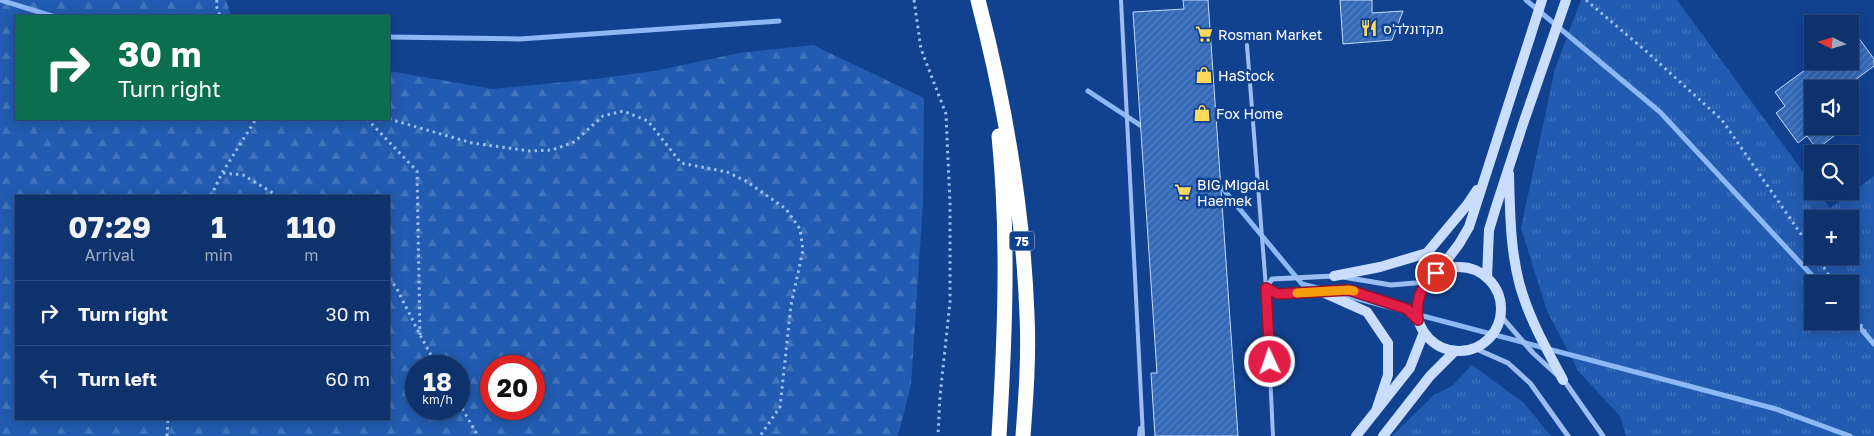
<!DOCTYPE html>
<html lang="en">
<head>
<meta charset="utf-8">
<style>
  :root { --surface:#0d326c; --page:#1b3e74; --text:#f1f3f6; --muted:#9aaac2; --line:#2d4d7f }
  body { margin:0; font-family:"Golos Text",Heebo,sans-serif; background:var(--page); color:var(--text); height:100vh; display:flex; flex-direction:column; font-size:19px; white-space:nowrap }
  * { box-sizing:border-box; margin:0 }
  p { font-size:16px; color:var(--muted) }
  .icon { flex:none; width:28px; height:28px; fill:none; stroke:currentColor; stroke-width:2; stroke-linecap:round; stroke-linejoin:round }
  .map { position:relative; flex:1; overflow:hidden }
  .drawer { position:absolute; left:15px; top:195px; width:375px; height:225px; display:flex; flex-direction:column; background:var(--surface); border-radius:0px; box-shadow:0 2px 12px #0003,0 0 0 1px var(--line) }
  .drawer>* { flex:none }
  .guide { position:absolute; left:15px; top:15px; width:375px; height:105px; border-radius:0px; box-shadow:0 2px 12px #0003,0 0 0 1px var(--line); background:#0b6e4f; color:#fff; overflow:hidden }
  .needle { width:32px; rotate:275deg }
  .fabs { position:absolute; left:1804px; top:15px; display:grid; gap:10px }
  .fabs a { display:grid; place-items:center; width:55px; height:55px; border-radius:0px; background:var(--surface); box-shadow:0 2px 12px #0003,0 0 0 1px var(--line); font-size:25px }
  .speed { position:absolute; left:405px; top:355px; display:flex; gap:10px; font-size:25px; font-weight:700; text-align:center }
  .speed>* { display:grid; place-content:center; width:65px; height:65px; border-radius:50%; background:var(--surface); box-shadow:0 2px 12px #0003,0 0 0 1px var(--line); line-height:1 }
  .speed small { font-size:12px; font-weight:400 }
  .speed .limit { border:8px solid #d22; background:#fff; color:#111 }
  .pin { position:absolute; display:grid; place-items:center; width:42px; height:42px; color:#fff; margin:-21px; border:2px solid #fff; border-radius:50%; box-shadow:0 1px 5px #0007 }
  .me { position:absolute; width:55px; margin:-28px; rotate:357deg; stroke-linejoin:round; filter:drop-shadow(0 0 4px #0008) }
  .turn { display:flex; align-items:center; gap:18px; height:105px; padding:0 20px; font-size:22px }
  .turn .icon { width:65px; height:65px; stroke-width:2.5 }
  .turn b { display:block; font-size:35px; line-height:42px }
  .eta { display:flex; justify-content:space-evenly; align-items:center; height:85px; text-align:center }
  .eta b { font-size:30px; font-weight:700; line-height:35px }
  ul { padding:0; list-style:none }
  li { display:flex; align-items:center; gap:15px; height:65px; padding:0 20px; border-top:1px solid var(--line) }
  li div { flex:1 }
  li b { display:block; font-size:19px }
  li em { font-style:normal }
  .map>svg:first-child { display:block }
  .grass { fill:url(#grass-tufts); fill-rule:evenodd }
  .forest { fill:url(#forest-firs); fill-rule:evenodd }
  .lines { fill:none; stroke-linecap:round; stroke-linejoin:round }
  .stream { stroke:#8cb8f6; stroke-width:5 }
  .building { fill:url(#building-hatch); stroke:#c2dafd }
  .path { stroke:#9bbef2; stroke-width:3; stroke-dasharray:2.5 4; stroke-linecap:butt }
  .lane { stroke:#9bbef2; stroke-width:4 }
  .street { stroke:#9bbef2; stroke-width:5 }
  .secondary { stroke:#caddfc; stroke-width:10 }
  .highway { stroke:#fff; stroke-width:15 }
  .route-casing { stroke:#92132f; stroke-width:12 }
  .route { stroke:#e11d48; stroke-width:9 }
  .slow { stroke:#f59e0b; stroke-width:9 }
  .labels { text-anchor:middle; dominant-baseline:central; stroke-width:5; stroke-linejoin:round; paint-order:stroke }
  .shield { fill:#114290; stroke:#b8c6de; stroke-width:1 }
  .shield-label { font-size:12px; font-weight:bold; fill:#fff }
  .poi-label { font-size:14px; fill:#fff; stroke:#114290; text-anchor:start }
</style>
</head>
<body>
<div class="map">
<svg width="1874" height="436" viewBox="0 0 1874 436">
  <defs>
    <pattern id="grass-tufts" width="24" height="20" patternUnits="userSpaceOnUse" patternTransform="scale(1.25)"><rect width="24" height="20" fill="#225baf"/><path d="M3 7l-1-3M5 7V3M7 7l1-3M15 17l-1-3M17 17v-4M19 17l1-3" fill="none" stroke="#4374bb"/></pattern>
    <pattern id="forest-firs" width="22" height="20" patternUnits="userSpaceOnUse" patternTransform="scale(1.25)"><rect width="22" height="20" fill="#225baf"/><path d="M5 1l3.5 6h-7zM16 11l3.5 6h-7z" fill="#4374bb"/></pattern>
    <pattern id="building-hatch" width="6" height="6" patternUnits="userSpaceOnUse" patternTransform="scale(1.25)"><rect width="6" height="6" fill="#3469b7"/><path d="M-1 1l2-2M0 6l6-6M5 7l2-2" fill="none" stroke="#5280c2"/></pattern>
  </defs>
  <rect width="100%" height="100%" fill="#114290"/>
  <path class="grass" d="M1581,0H1677L1812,184V191H1818L1830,208L1874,176V436H1626L1620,416L1579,372L1547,311L1521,228L1555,69ZM1812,219H1850V256H1812ZM1812,284H1850V321H1812Z
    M1472,365L1524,403L1551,436H1392L1434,395L1452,386Z"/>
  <path class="forest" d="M0,0H226L231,16H16V119H389V71L493,89L595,79L655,71L739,53L813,45L924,98L923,203L911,385L898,436H0ZM16,196H389V419H16ZM459,366V409H416V366ZM534,366V409H491V366Z"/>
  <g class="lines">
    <path class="stream" d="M0,0L52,16
      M1526,0L1660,112L1820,284
      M389,37L520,39L779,21
      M1088,91L1146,129
      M1218,183L1302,284L1321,289
      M1332,292L1776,409L1850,436
      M1850,316L1874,344"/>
  </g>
  <path class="building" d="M1183,0H1208L1238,436H1155L1151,373H1157L1133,12L1184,9Z
    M1340,0H1372V13L1403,11L1392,40L1343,44Z
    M1850,26L1874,59V66L1843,89H1812V126H1847L1817,149L1807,136L1798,143L1776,113L1785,106L1775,92L1817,61H1850Z"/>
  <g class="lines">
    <path class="path" d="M217,0L216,5L220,16
      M914,0L921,49L946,114L950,204V302L940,396L938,436
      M1586,0L1647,52L1722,120L1812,250
      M367,119L417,171L420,335
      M389,119L472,143L530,151L552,150L574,142L603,116L623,111L648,121L681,163L727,172L746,181L786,209L800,229L803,250L791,305L780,407L760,436
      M223,173L243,175L278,196
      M211,196L222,173L256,119
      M1817,256L1834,284
      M389,279L396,287L420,335L437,366
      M1850,308L1874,345
      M459,403L478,436
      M167,436L168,419"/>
    <path class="lane" d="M1121,0L1143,436
      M1247,45L1266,288L1273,436
      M1139,436L1140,428"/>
    <path class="street" d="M1334,276L1272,279L1266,288L1278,294L1349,290L1407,309L1418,320
      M1343,277L1391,285L1427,282
      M1500,315L1533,353L1556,374
      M1474,348L1508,363L1530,383L1568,436
      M1563,379L1603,436"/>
    <path class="secondary" d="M1509,174C1510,209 1510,247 1519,282C1528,317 1546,348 1563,380
      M1417 309a42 42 0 1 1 84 0a42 42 0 1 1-84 0Z
      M1437,273L1459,244L1469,227L1542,0
      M1334,276L1380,267L1427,253L1467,205L1477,190
      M1487,278L1489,230L1496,207L1523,124L1566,0
      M1320,291L1367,312L1388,343V375L1376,411
      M1356,436L1410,368L1424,332
      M1383,436L1430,376L1455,351"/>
    <path class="highway" d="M978,0C1005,103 1023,208 1027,315C1029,355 1026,396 1023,436
      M999,136C1009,236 1005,336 999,436"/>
  </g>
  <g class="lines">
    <g class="route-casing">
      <path id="route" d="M1270,362L1266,288L1278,294L1349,290L1407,309L1418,320C1415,300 1421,285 1436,273"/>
    </g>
    <use href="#route" class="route"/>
    <path class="slow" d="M1297,293L1349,290L1354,291"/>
  </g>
  <defs>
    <g id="restaurant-bare" transform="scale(1.35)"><path d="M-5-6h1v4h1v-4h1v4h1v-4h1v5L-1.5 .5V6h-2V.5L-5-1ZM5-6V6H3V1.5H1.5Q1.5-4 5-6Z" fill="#ffd85c" stroke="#114290" stroke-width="2.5" paint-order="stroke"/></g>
    <g id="supermarket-bare" transform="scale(1.35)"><path d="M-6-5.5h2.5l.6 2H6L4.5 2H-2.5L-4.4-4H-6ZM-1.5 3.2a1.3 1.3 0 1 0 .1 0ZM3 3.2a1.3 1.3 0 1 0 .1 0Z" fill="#ffd85c" stroke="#114290" stroke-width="2.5" paint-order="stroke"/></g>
    <g id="shop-bare" transform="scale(1.35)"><path d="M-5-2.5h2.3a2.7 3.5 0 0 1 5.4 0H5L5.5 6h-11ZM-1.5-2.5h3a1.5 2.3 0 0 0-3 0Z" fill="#ffd85c" stroke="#114290" stroke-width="2.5" paint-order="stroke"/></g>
  </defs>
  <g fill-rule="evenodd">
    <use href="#restaurant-bare" x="1369" y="28"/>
    <use href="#supermarket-bare" x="1204" y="34"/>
    <use href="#shop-bare" x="1204" y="75"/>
    <use href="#shop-bare" x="1202" y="113"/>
    <use href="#supermarket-bare" x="1183" y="192"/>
  </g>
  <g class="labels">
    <rect class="shield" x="1009.5" y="231.5" width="25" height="19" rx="4"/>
    <g class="shield-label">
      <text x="1022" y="241">75</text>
    </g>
    <g class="poi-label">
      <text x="1383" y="28">מקדונלד'ס</text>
      <text x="1218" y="34">Rosman Market</text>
      <text x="1218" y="75">HaStock</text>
      <text x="1216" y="113">Fox Home</text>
      <text x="1197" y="184">BIG Migdal<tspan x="1197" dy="16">Haemek</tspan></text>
    </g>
  </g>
</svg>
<div class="fabs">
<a><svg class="needle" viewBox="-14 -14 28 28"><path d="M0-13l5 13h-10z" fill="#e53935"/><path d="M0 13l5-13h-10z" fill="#9aaac2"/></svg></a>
<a><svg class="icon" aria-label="sound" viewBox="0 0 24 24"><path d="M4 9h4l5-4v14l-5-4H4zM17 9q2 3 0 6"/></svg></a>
<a><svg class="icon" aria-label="search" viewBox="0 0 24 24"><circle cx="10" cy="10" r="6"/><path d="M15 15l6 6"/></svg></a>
<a>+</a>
<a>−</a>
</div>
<div class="speed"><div>18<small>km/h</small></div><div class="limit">20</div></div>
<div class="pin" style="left:1436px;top:273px;background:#d93025"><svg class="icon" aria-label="arrive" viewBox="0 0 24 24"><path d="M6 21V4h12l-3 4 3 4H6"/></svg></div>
<svg class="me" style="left:1270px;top:362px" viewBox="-20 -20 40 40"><circle r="17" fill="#e11d48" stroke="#fff" stroke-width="3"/><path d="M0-11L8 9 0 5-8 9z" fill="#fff"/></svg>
<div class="guide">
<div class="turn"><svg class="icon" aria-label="right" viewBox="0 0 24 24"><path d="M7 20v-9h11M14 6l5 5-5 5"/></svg><div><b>30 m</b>Turn right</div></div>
</div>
<section class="drawer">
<div class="eta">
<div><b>07:29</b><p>Arrival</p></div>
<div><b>1</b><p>min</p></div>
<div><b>110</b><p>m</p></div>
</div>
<ul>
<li><svg class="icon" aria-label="right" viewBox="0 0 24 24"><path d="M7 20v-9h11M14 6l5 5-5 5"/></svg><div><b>Turn right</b></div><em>30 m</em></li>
<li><svg class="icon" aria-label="left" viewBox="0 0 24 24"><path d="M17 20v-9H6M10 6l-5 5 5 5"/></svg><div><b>Turn left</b></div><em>60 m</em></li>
</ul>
</section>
</div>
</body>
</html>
